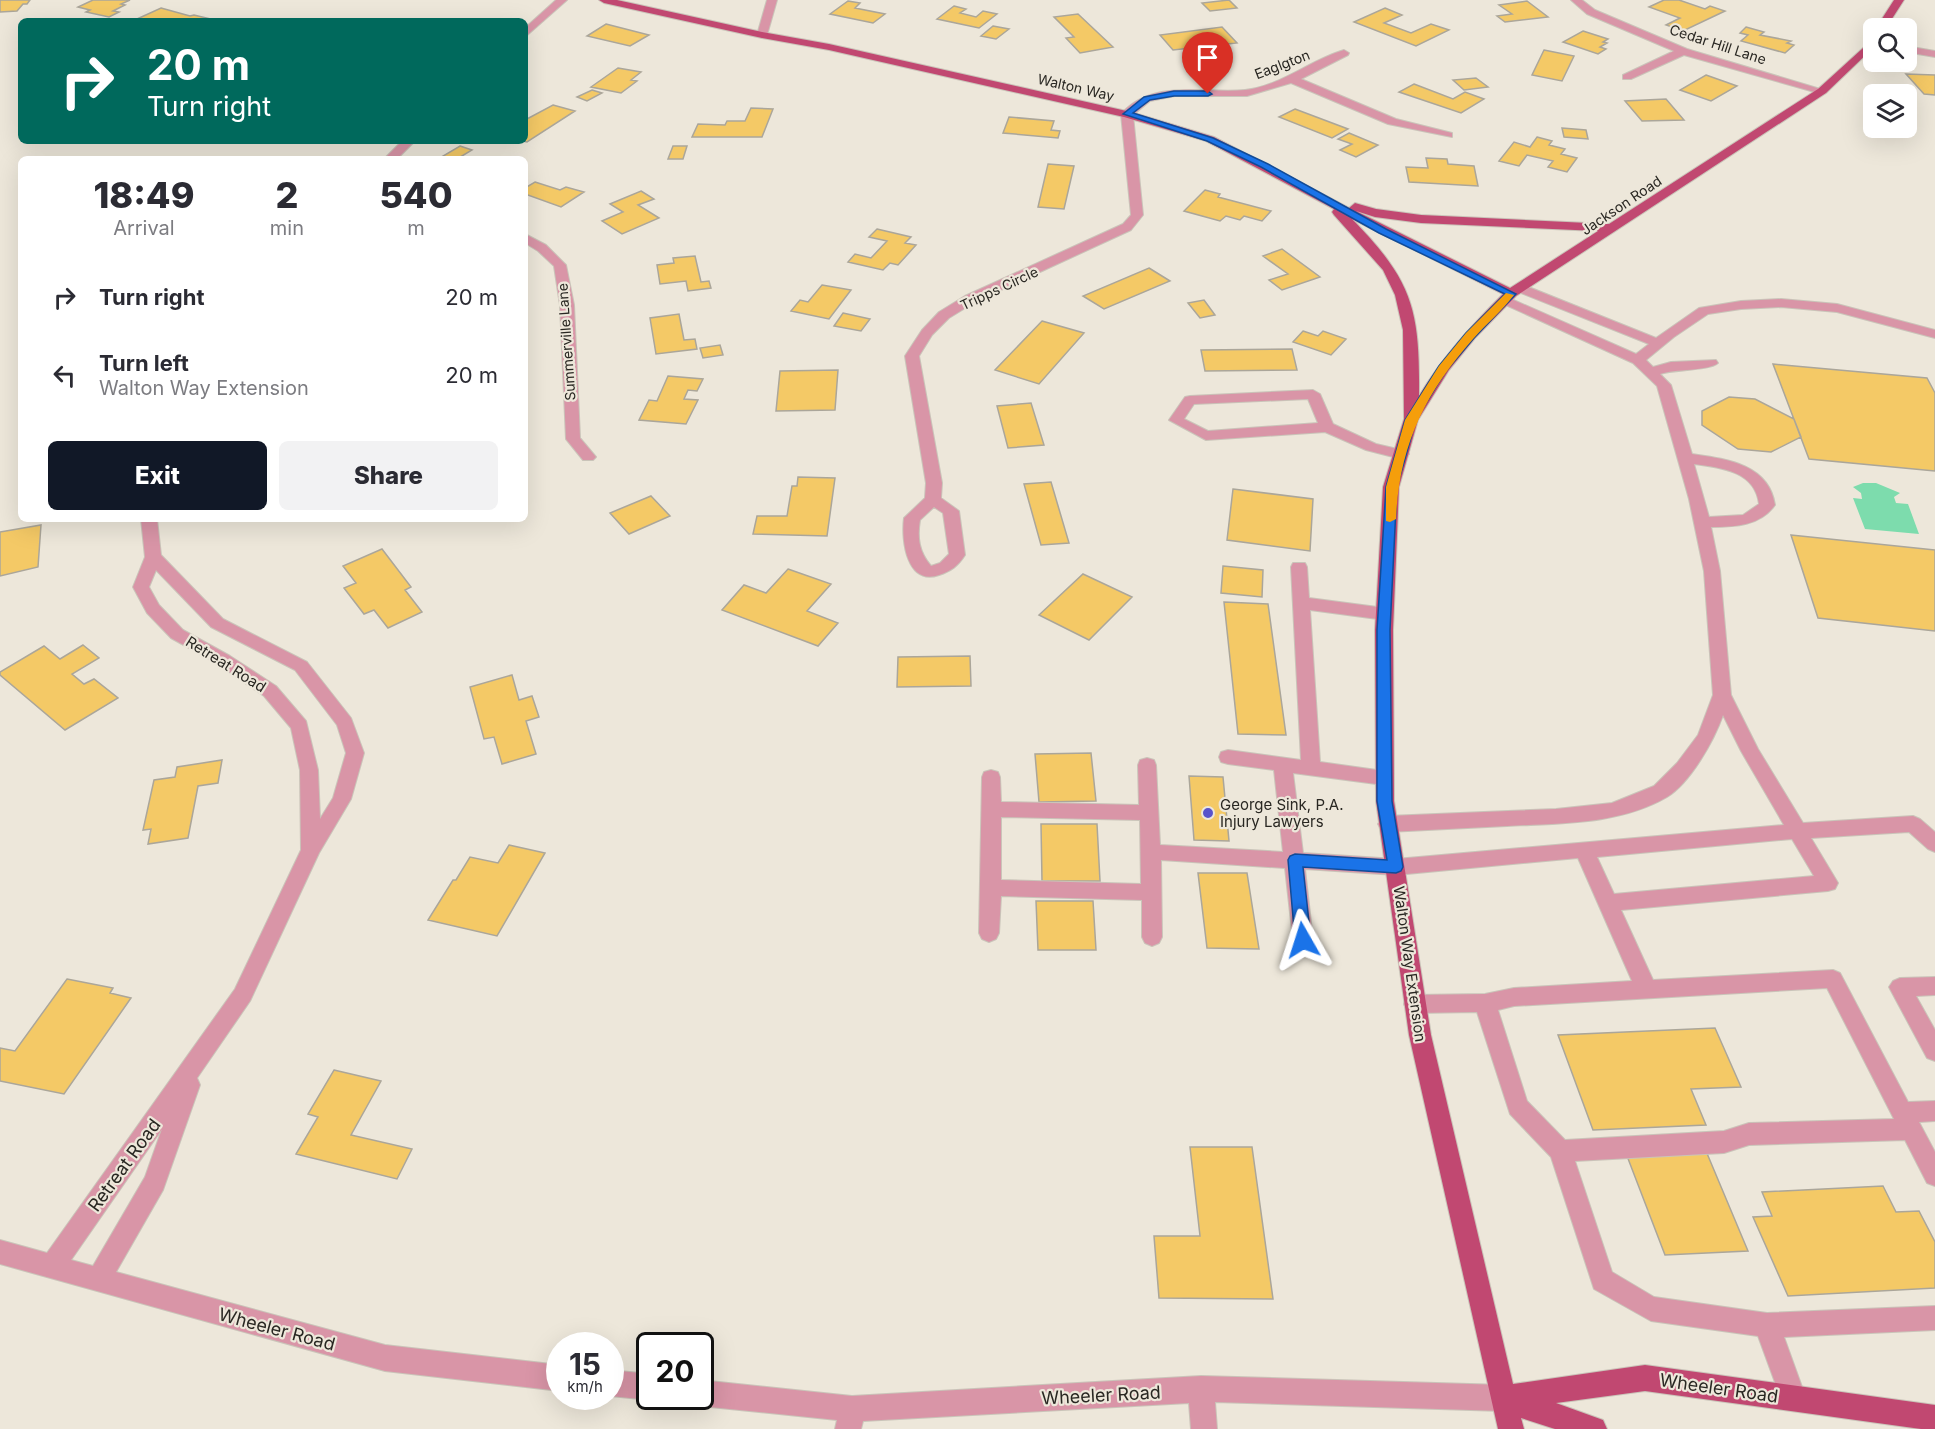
<!DOCTYPE html>
<html lang="en">
<head>
<meta charset="utf-8">
<style>
  :root { --surface:#fff; --page:#f2f2f3; --text:#2b2b33; --muted:#7c7c81; --accent:#111827 }
  body { margin:0; font-family:Inter,sans-serif; background:var(--page); color:var(--text); height:100vh; display:flex; flex-direction:column; font-size:22px; white-space:nowrap }
  * { box-sizing:border-box; margin:0 }
  p { font-size:20px; color:var(--muted) }
  .icon { flex:none; width:33px; height:33px; fill:none; stroke:currentColor; stroke-width:2; stroke-linecap:round; stroke-linejoin:round }
  .map { position:relative; flex:1; overflow:hidden }
  .drawer { position:absolute; left:18px; top:156px; width:510px; height:366px; display:flex; flex-direction:column; background:var(--surface); border-radius:9px; box-shadow:0 6px 24px #0002 }
  .drawer>* { flex:none }
  .banner { position:absolute; left:18px; top:18px; width:510px; height:126px; border-radius:9px; box-shadow:0 6px 24px #0002; background:#00695c; color:#fff; overflow:hidden }
  .fabs { position:absolute; left:1863px; top:18px; display:grid; gap:12px }
  .fabs a { display:grid; place-items:center; width:54px; height:54px; border-radius:9px; background:var(--surface); box-shadow:0 6px 24px #0002; font-size:30px }
  .speed { position:absolute; left:546px; top:1332px; display:flex; gap:12px; font-size:30px; font-weight:700; text-align:center }
  .speed>* { display:grid; place-content:center; width:78px; height:78px; border-radius:50%; background:var(--surface); box-shadow:0 6px 24px #0002; line-height:1 }
  .speed small { font-size:15px; font-weight:400 }
  .speed .limit { border:3px solid #111; border-radius:9px; background:#fff; color:#111 }
  .pin { position:absolute; display:grid; place-items:center; width:51px; height:51px; color:#fff; margin:-62px -26px; border-radius:50% 50% 50% 0; rotate:-45deg; box-shadow:0 0 6px #0007 }
  .pin .icon { rotate:45deg }
  .me { position:absolute; width:66px; margin:-33px; rotate:354deg; stroke-linejoin:round; filter:drop-shadow(0 0 4px #0008) }
  .turn { display:flex; align-items:center; gap:21px; height:126px; padding:0 30px; font-size:27px }
  .turn .icon { width:78px; height:78px; stroke-width:2.5 }
  .turn b { display:block; font-size:42px; line-height:51px }
  .eta { display:flex; justify-content:space-evenly; align-items:center; height:102px; text-align:center }
  .eta b { font-size:36px; font-weight:800; line-height:42px }
  .primary-button { display:flex; gap:12px; margin-top:auto; padding:12px 30px }
  .primary-button a { flex:1; height:69px; border-radius:9px; background:var(--accent); color:#fff; font-size:24px; font-weight:800; line-height:69px; text-align:center }
  .primary-button a+a { background:var(--page); color:var(--text) }
  ul { padding:0; list-style:none }
  li { display:flex; align-items:center; gap:18px; height:78px; padding:0 30px }
  li div { flex:1 }
  li b { display:block; font-size:22px }
  li em { font-style:normal }
  .map>svg:first-child { display:block }
  .green { fill:#7ddcad }
  .building { fill:#f4c966; stroke:#aba69a; stroke-width:1.5 }
  .lines { fill:none; stroke-linecap:round; stroke-linejoin:round }
  .minor-casing { stroke:#cac4b9; stroke-width:2 }
  .major-casing { stroke:#cac4b9; stroke-width:2 }
  .minor { fill:#d995a7; fill-rule:evenodd }
  .major { fill:#c14871; fill-rule:evenodd }
  .route { fill:#1a73e8; stroke:#114b97; stroke-width:1.5 }
  .slow { fill:#f59e0b }
  .poi-dot { fill:#5953cb; stroke:#ede7da; stroke-width:2 }
  .labels { text-anchor:middle; dominant-baseline:central; stroke-width:4.5; stroke-linejoin:round; paint-order:stroke }
  .far-street-label { font-size:14px; fill:#292722; stroke:#ede7da }
  .street-label { font-size:15px; fill:#292722; stroke:#ede7da }
  .poi-label { font-size:15px; fill:#292722; stroke:#ede7da; text-anchor:start }
  .near-street-label { font-size:18px; fill:#292722; stroke:#ede7da }
</style>
</head>
<body>
<div class="map">
<svg width="1935" height="1429" viewBox="0 0 1935 1429">
  <rect width="100%" height="100%" fill="#ede7da"/>
  <path class="green" d="M1863,483H1876L1900,493L1894,497L1896,503L1908,504L1919,534L1865,529L1853,498L1862,499L1861,493L1853,487Z"/>
  <path class="building" d="M0,0H30L27,4H23L17,11L0,12Z
    M93,0H130L121,4L125,5L113,11L119,12L109,17L86,12L90,10L78,7Z
    M1229,0L1237,8L1210,11L1202,3Z
    M1664,0H1679L1705,9L1710,6L1725,11L1683,31L1666,25L1680,18L1649,7Z
    M848,1L860,3L855,8L885,14L873,23L830,14Z
    M1527,1L1548,17L1505,22L1497,16L1512,14L1499,5Z
    M954,6L966,9L960,13L976,17L983,11L997,14L979,28L937,19Z
    M161,8L190,16L194,15L219,21L137,19Z
    M1385,8L1402,15L1384,23L1411,33L1431,24L1449,30L1416,46L1354,22Z
    M1078,14L1113,47L1080,53L1066,38L1074,37L1054,17Z
    M606,24L649,35L630,46L587,36Z
    M993,26L1009,29L996,39L981,36Z
    M1222,27L1237,43L1173,50L1160,35Z
    M1746,27L1764,32L1760,35L1791,41L1787,43L1794,45L1785,53L1741,41L1748,35L1740,33Z
    M1583,31L1608,39L1603,42L1607,43L1600,47L1606,49L1598,54L1563,42Z
    M1544,50L1574,56L1562,81L1532,75Z
    M618,68L641,72L631,80L637,81L621,93L591,87Z
    M1906,74L1935,75V95L1924,94Z
    M1706,75L1737,86L1711,101L1680,90Z
    M1476,78L1488,87L1464,90L1453,80Z
    M1414,84L1453,99L1465,92L1484,99L1461,113L1399,92Z
    M592,90L602,93L587,101L577,97Z
    M1666,99L1684,120L1642,121L1625,101Z
    M553,105L575,111L527,142L522,141H525V120Z
    M751,108L773,109L762,137H692L698,124L725,125L727,121H745Z
    M1295,109L1348,129L1332,138L1279,117Z
    M1009,117L1054,121L1051,130L1060,131L1058,138L1003,133Z
    M1562,128L1586,130L1588,139L1564,137Z
    M1349,133L1378,145L1356,157L1340,150L1352,144L1338,139Z
    M1537,137L1552,141L1549,145L1565,149L1561,154L1577,158L1567,172L1548,167L1553,161L1527,155L1519,166L1499,161L1514,142L1530,147Z
    M460,146L472,150L457,159H438Z
    M673,146H687L683,159H668Z
    M1426,158L1447,159L1448,164L1474,166L1478,186L1409,182L1406,167L1428,168Z
    M1048,164L1074,166L1064,209L1038,207Z
    M535,182L560,190L566,187L584,192L561,207L525,194V188Z
    M1205,190L1220,194L1218,197L1271,211L1262,221L1244,216L1240,220L1226,216L1220,221L1184,211Z
    M641,191L654,199L638,205L659,218L622,234L602,221L623,212L610,204Z
    M877,229L911,237L905,243L916,245L898,265L890,263L883,270L848,262L855,254L871,258L887,241L869,237Z
    M1282,249L1320,277L1282,290L1269,280L1288,274L1263,256Z
    M695,256L701,282L709,281L711,288L688,291L686,281L660,284L657,265L674,263L673,258Z
    M1149,268L1170,281L1104,309L1083,296Z
    M822,285L851,290L829,319L791,311L800,300L808,302Z
    M1204,300L1215,315L1200,318L1188,303Z
    M843,313L870,319L861,331L834,326Z
    M679,314L684,340L695,339L697,349L656,354L650,318Z
    M1042,321L1084,333L1039,384L995,370Z
    M1303,331L1318,336L1323,331L1346,339L1331,355L1293,342Z
    M720,345L723,355L703,358L700,348Z
    M1292,349L1297,370L1205,371L1201,350Z
    M1773,364L1927,378L1935,393V471L1809,459Z
    M838,370L835,410L776,411L780,371Z
    M668,376L703,379L697,391L688,390L684,399L698,400L686,424L639,420L649,400L657,401Z
    M1729,397L1755,399L1794,419L1801,437L1771,452L1738,449L1702,425V411Z
    M1031,403L1044,445L1008,448L997,406Z
    M798,477L835,478L827,536L753,534L757,516H787L792,486H797Z
    M1051,482L1069,543L1041,545L1024,484Z
    M1233,489L1313,499L1310,551L1227,540Z
    M651,496L670,516L629,534L610,513Z
    M41,525L38,567L0,576V532Z
    M1791,535L1935,550V631L1818,618Z
    M382,549L411,587L405,590L422,612L388,628L374,610L364,614L344,588L356,583L343,566Z
    M1223,566L1263,570L1262,597L1221,593Z
    M788,569L831,584L807,611L838,623L818,646L722,610L744,585L766,593Z
    M1083,574L1132,597L1089,640L1039,615Z
    M1224,602L1268,604L1286,735L1238,734Z
    M83,645L99,658L72,674L84,684L94,679L118,698L65,730L0,675V672L44,646L60,659Z
    M970,656L971,686L897,687L898,657Z
    M512,675L519,700L532,696L539,717L526,721L536,754L502,764L494,737L484,739L470,687Z
    M1091,753L1096,801L1039,802L1035,754Z
    M222,760L218,783L198,786L188,838L148,844L151,829L143,830L154,780L175,777L177,767Z
    M1189,776L1223,777L1229,841L1194,840Z
    M1041,824H1097L1100,881H1042Z
    M509,845L545,853L497,936L428,920L453,880H456L470,857L498,863Z
    M1198,873H1247L1259,949L1207,948Z
    M1036,901H1093L1096,950H1038Z
    M67,979L113,988L110,993L131,998L64,1094L0,1081V1048L15,1051Z
    M1715,1028L1741,1087L1691,1089L1706,1125L1593,1130L1558,1035Z
    M334,1070L381,1081L351,1135L412,1149L397,1179L296,1154L318,1117L308,1114Z
    M1190,1147H1252L1273,1299L1159,1298L1154,1236H1200Z
    M1706,1151L1748,1251L1665,1255L1627,1156Z
    M1883,1186L1896,1212L1919,1211L1935,1242V1288L1788,1296L1753,1217L1772,1216L1762,1192Z"/>
  <g class="lines">
    <g class="minor-casing">
      <path id="minor" d="M556,0H567L525,37V28Z
        M767,0H777L767,35L762,38L757,35Z
        M1571,0H1582L1595,10L1687,49L1827,91L1822,94L1818,93L1684,55L1631,79H1623V75L1674,51L1587,14Z
        M1906,46L1935,51V57L1906,52Z
        M1344,50L1349,53L1348,55L1301,79L1396,119L1452,133V137L1388,124L1291,83L1247,96H1175L1150,101L1133,115L1143,215L1131,230L975,302L949,318L932,335L919,356L942,483L941,498L959,511L965,555C958,566 951,571 939,575C907,586 901,541 904,518L925,498L926,483L905,356L922,330L939,312L965,296L1123,224L1131,215L1121,114C1153,78 1203,94 1245,90C1281,86 1310,60 1344,50ZM934,507L943,513L949,554L940,563L931,566C919,552 917,538 920,520Z
        M402,141H415L397,159H384Z
        M525,234L546,245L566,265L574,305L580,438L596,457L593,460H583L566,439L560,305L554,266L538,251L525,243Z
        M1521,284L1656,338L1699,308L1741,301L1781,299L1837,304L1935,330V338L1837,312L1781,307L1741,309L1708,314L1674,337L1646,360L1653,367L1671,362L1716,360L1718,363C1709,371 1674,369 1660,374L1671,385L1692,454C1726,459 1769,464 1775,505C1760,526 1735,527 1711,527L1720,571L1731,695L1758,749L1803,823L1913,816L1920,819L1935,832V852L1928,849L1909,832L1811,838L1838,883L1835,889L1828,891L1621,910L1653,980L1833,970L1840,973L1908,1102L1935,1101V1121L1919,1122L1935,1152V1186L1927,1183L1905,1140L1749,1145L1724,1153L1575,1161L1612,1272L1654,1297L1767,1313L1935,1306V1330L1784,1337L1806,1398L1802,1407L1793,1411L1784,1407L1758,1336L1651,1321L1594,1289L1551,1157L1510,1114L1477,1012L1415,1013L1407,1011L1404,1004L1407,997L1415,995L1485,994L1514,988L1632,981L1578,858L1396,875L1305,869L1313,940L1310,946L1303,949L1296,946L1293,940L1285,868L1161,860L1162,937L1159,943L1152,946L1145,943L1142,937V900L1001,896L999,933L996,939L989,942L982,939L979,933L982,777L984,772L991,770L998,772L1000,777L1001,802L1139,805L1138,765L1140,760L1147,758L1154,760L1156,765L1160,845L1283,852L1274,770L1228,764L1221,762L1219,757L1221,752L1228,750L1301,760L1291,567L1293,563H1305L1307,567L1309,598L1385,608L1391,610L1393,614L1391,618L1385,620L1310,610L1320,762L1384,771L1391,773L1393,778L1391,783L1384,785L1293,773L1303,853L1396,859L1784,825L1741,751L1723,715C1714,741 1690,783 1667,797C1619,825 1560,823 1507,826C1467,828 1428,830 1388,832L1381,829L1378,824L1381,819L1388,816L1556,809L1612,803L1654,786L1677,763L1698,735L1713,695L1704,571L1689,499L1657,386L1633,363L1497,301L1504,297L1509,298L1636,354L1649,344L1516,291L1514,288ZM1694,464C1722,468 1755,471 1759,504L1743,515L1709,517ZM1001,817L1140,820L1141,884L1001,880ZM1792,839L1814,876L1614,894L1597,857ZM1827,988L1894,1119L1749,1123L1724,1131L1565,1140L1527,1101L1498,1010L1514,1006Z
        M1313,390L1320,394L1333,424L1376,444L1406,451L1409,454L1406,457L1401,459L1366,450L1325,432L1206,440L1169,420L1185,397L1190,396ZM1308,399L1318,423L1208,431L1184,419L1194,404Z
        M141,519H157L161,555L223,619L307,662L351,718L364,753L351,799L319,853L250,1001L197,1078L200,1085L163,1190L116,1272L385,1345L560,1365V1391L385,1371L0,1264V1240L47,1253L235,989L301,850L300,770L291,728L264,696L218,664L171,638L147,613L133,587L145,557ZM156,570L211,627L295,670L337,725L346,753L333,798L320,819L318,770L306,721L276,686L230,656L183,630L159,605L149,587ZM162,1129L145,1177L93,1266L71,1260Z
        M1935,977V995L1916,996L1935,1030V1061L1927,1058L1889,987L1893,981L1900,978Z
        M610,1370L650,1374V1396H658L650,1400L610,1396Z
        M1201,1376L1503,1385L1512,1389L1516,1398L1512,1407L1503,1411L1215,1402L1217,1429H1191L1189,1403L863,1421L861,1429H835L837,1420L700,1406L691,1402L689,1396H700V1380L852,1396Z"/>
    </g>
    <g class="major-casing">
      <path id="major" d="M599,0H617L762,32L829,44L1131,112L1214,137L1349,208L1355,203L1376,209L1421,215L1609,224L1818,89L1874,38V47L1826,93L1516,296L1475,338L1449,370L1418,420L1399,487L1393,630L1394,801L1431,1035L1513,1384L1645,1365L1935,1405V1429H1921L1645,1391L1556,1403L1603,1420L1607,1429H1555L1521,1418L1524,1429H1498L1409,1035L1376,801L1375,630L1383,487L1404,419L1403,330L1395,295L1383,270L1334,215L1332,212L1334,209L1206,141L1124,117L829,50L762,38L604,3ZM1356,211L1375,217L1421,223L1598,231L1510,288ZM1352,219L1503,294C1471,326 1442,358 1419,396C1420,310 1413,281 1352,219Z
        M1894,0H1904L1886,28H1876Z"/>
    </g>
    <use href="#minor" class="minor"/>
    <use href="#major" class="major"/>
  </g>
  <path class="route" d="M1174,91H1208L1212,94L1208,96H1174L1150,100L1133,113L1213,138L1268,164L1386,229L1516,294L1474,338L1447,370L1437,385L1416,420L1397,487L1390,630L1392,801L1403,867L1401,871L1396,873L1303,867L1311,940L1308,945L1303,947L1297,945L1295,940L1288,860L1290,856L1295,854L1387,860L1377,801V630L1386,487L1405,420L1427,385L1439,366L1466,333L1505,294L1379,233L1261,167L1207,141L1123,114L1144,97Z"/>
  <path class="slow" d="M1506,293L1514,295C1502,311 1486,324 1473,339C1425,393 1399,446 1396,519L1390,522L1386,521V487L1405,420L1439,366L1466,333Z"/>
  <circle class="poi-dot" cx="1208" cy="813" r="6"/>
  <g class="labels">
    <g class="far-street-label">
      <text transform="translate(1718 44) rotate(18)">Cedar Hill Lane</text>
      <text transform="translate(1282 64) rotate(-21)">Eaglgton</text>
      <text transform="translate(1076 87) rotate(13)">Walton Way</text>
      <text transform="translate(1621 205) rotate(-34)">Jackson Road</text>
      <text transform="translate(999 288) rotate(-25)">Tripps Circle</text>
      <text transform="translate(566 342) rotate(-94)">Summerville Lane</text>
    </g>
    <g class="street-label">
      <text transform="translate(226 664) rotate(32)">Retreat Road</text>
      <text transform="translate(1410 964) rotate(82)">Walton Way Extension</text>
    </g>
    <g class="poi-label">
      <text x="1220" y="804">George Sink, P.A.<tspan x="1220" dy="17">Injury Lawyers</tspan></text>
    </g>
    <g class="near-street-label">
      <text transform="translate(124 1165) rotate(-54)">Retreat Road</text>
      <text transform="translate(277 1329) rotate(15)">Wheeler Road</text>
      <text transform="translate(1719 1388) rotate(8)">Wheeler Road</text>
      <text transform="translate(1101 1395) rotate(-3)">Wheeler Road</text>
    </g>
  </g>
</svg>
<div class="fabs">
<a><svg class="icon" aria-label="search" viewBox="0 0 24 24"><circle cx="10" cy="10" r="6"/><path d="M15 15l6 6"/></svg></a>
<a><svg class="icon" aria-label="layers" viewBox="0 0 24 24"><path d="M12 4l9 5-9 5-9-5zM3 14l9 5 9-5"/></svg></a>
</div>
<div class="speed"><div>15<small>km/h</small></div><div class="limit">20</div></div>
<div class="pin" style="left:1208px;top:94px;background:#d93025"><svg class="icon" aria-label="arrive" viewBox="0 0 24 24"><path d="M6 21V4h12l-3 4 3 4H6"/></svg></div>
<svg class="me" style="left:1303px;top:940px" viewBox="-20 -20 40 40"><path d="M0-17L14 15 0 8-14 15z" fill="#1a73e8" stroke="#fff" stroke-width="4"/></svg>
<div class="banner">
<div class="turn"><svg class="icon" aria-label="right" viewBox="0 0 24 24"><path d="M7 20v-9h11M14 6l5 5-5 5"/></svg><div><b>20 m</b>Turn right</div></div>
</div>
<section class="drawer">
<div class="eta">
<div><b>18:49</b><p>Arrival</p></div>
<div><b>2</b><p>min</p></div>
<div><b>540</b><p>m</p></div>
</div>
<ul>
<li><svg class="icon" aria-label="right" viewBox="0 0 24 24"><path d="M7 20v-9h11M14 6l5 5-5 5"/></svg><div><b>Turn right</b></div><em>20 m</em></li>
<li><svg class="icon" aria-label="left" viewBox="0 0 24 24"><path d="M17 20v-9H6M10 6l-5 5 5 5"/></svg><div><b>Turn left</b><p>Walton Way Extension</p></div><em>20 m</em></li>
</ul>
<div class="primary-button"><a>Exit</a><a>Share</a></div>
</section>
</div>
</body>
</html>
